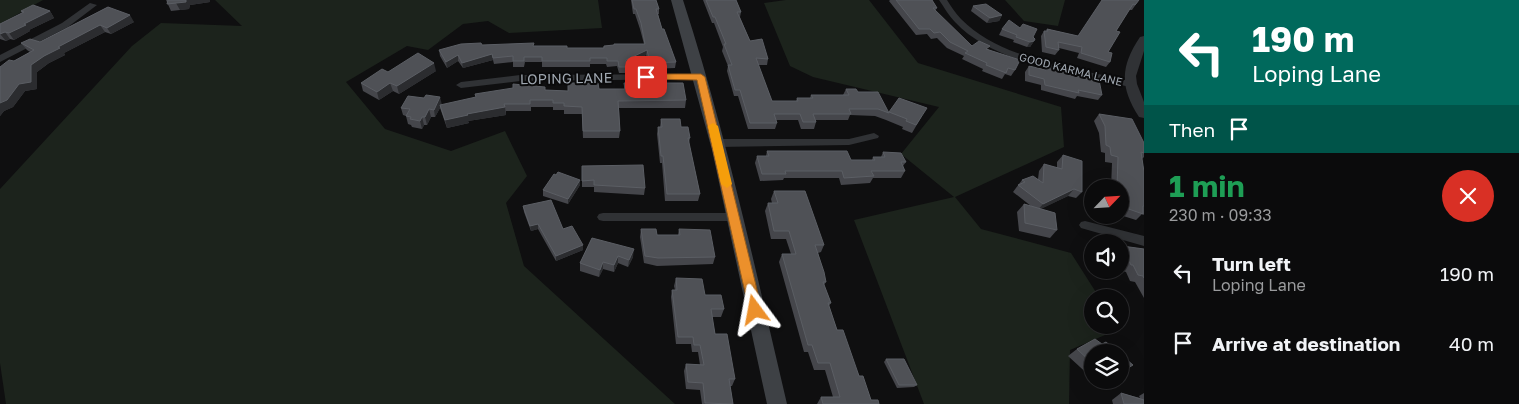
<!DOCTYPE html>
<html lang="en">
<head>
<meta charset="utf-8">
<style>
  :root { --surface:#0b0b0c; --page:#141415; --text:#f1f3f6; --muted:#9a9b9d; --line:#2b2b2d }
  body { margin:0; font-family:"Golos Text",sans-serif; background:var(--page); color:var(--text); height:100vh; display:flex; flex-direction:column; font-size:19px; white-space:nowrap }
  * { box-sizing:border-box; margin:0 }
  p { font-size:16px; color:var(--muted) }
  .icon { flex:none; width:28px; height:28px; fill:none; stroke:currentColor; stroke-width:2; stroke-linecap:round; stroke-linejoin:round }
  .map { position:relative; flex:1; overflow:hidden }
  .drawer { display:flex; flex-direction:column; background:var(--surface); width:375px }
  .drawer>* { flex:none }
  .banner { background:#00695c; color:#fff; overflow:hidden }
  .needle { width:32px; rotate:65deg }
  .buttons { position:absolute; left:1084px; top:179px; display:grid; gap:10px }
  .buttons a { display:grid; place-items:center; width:45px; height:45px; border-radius:50%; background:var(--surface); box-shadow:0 5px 20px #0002,0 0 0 1px var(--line); font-size:25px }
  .pin { position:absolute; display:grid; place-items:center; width:42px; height:42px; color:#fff; margin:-21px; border-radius:10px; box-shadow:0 2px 8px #0006 }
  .me { position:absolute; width:55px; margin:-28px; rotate:347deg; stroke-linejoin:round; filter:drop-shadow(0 0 4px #0008) }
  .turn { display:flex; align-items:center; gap:18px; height:105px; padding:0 25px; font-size:22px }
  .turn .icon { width:65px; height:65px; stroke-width:2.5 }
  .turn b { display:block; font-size:35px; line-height:42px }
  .then { display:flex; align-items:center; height:48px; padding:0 25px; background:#0003; gap:10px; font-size:19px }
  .round { display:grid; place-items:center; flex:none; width:52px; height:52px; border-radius:26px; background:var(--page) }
  .head { display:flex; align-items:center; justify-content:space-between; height:85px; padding:0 25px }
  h1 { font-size:30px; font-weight:700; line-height:38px; color:#1e9e55 }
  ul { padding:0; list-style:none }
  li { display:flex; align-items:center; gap:15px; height:70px; padding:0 25px }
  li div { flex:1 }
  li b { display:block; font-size:19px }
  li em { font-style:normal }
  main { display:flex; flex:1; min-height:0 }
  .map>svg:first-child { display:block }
  .green { fill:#1c231c }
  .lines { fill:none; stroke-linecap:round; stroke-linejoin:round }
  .minor { fill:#303235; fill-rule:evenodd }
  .tertiary { fill:#303235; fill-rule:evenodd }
  .secondary { fill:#3e4145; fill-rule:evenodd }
  .wall { fill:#45464b }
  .shaded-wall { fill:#2b2c2f }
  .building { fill:#4f5156; stroke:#5b5e64 }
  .route { fill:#ec902b; stroke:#995e1c }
  .slow { fill:#f59e0b }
  .labels { text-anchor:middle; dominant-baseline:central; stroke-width:4; stroke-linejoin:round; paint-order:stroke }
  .far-street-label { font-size:11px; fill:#a0a8b1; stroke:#0a0a0b }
  .street-label { font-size:14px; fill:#a0a8b1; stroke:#0a0a0b }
</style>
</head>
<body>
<main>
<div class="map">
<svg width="1144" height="404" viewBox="0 0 1144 404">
  <rect width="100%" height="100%" fill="#0f0f10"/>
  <path class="green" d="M0,0H43L0,24Z
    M215,0H598L602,28L509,33L488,21L463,24L428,50L407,46L346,82L385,129L451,151L505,131L527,176L506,203L524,266L675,404H6L0,363V189L132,46L161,23L242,26Z
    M786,0H869L918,63L1061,107L1064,147L955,197L981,229L1071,253L1099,297L1092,298V325H1116L1119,329L1070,350L1069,404H924L854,220L954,197L901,154L939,107L813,77L790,66L764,3Z
    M1005,0H1065L1058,26L1024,21Z"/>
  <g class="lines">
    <path class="minor" d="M939,0H947C951,6 955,13 961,19C1002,61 1078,68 1133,82L1135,84L1130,87C1075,73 995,65 955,22C949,16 944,7 939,0Z
      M90,3L97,5L68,27L0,62V55L62,23Z
      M701,74L704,75V79L520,81L461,88L456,85L461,82L520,75Z
      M874,133L879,136L878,138L849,145L717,147L712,143L717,139H849Z
      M603,213H734L738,214L740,217L738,220L734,221H603L599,220L597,217L599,214Z
      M1085,221L1144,236V246L1081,228L1079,225L1081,222Z"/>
    <path class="tertiary" d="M1144,36V51L1136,76L1137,84L1144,102V118L1139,117C1120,87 1120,67 1140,37Z"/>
    <path class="secondary" d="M671,0H683C726,133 755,268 787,404H767L712,150Z"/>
  </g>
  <path class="wall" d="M166,0H210V2L190,5L189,9L171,11Z
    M631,0H656L659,9V14H658L662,29L676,62L675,68L650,69L646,55L627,65V73H619L617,66L607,67L606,64H590V67H542V62H525L524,67H513V62L494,64L493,60L463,68L458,61L447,68L440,56L439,50L482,45L534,46L567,48H603L604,46L644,44L640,29L635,14H633Z
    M703,0H736L741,12L740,17L750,41L768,59L767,65H758L772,101H796L797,98H810L811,95H843L846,89L858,92L889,113L886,120L875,116L850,115L848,120H815L816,122L814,129H801L798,120H776L777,123L775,129H748L738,96H734L727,71L728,66L722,51L723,47L714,23H712Z
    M890,0H932L937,8L935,11L972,46L988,49L1015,70L1011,76L1005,74L1002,79L982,71L983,69L962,59L964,56L947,48L937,38L931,39L927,34L916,35L889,1Z
    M1139,0L1132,10H1129L1116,31L1108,52L1110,62L1106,67L1077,58L1079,53L1059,48V50L1055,55L1042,52L1041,36L1044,31H1046L1047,29L1078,36Z
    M973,6L1002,15L999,21L987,23L971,11Z
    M108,7L134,22L111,34L105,32L64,53L65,55L49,63L37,72V89L25,91L13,107L4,111L0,116V67L14,61L30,52L27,50L21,43L40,42Z
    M21,11H50L54,18L29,30L30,31L14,40L10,39L6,41L0,39V24L22,13Z
    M1002,29L1033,37L1034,41L1030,47H1027L1013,42L1014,40L999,35Z
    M1029,66L1045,70L1046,68L1102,95L1098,100L1077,96L1075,99L1041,90V85L1025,81V72Z
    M436,71L399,94L393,91L379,100L363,91L361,83L388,72Z
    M624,83L686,100L685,108H619L620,131L619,138H583L582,114H564V110H553V107H531V111H506V115L468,121L469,123L447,128L440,108L435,117H431L427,125H424L422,129L412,127L411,125L408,124L406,116L403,115L401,108L442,105L546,90L568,91L599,89H624Z
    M889,112L922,116L912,133L902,129L903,127L886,120Z
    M1099,114L1144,143V157L1142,159L1144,172V215L1142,214L1136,220L1120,215V188H1111L1112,163L1105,162V153L1101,152L1099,133L1094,121Z
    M661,119L681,127L690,138L689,143L700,194L698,201H665L662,163H660L657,134L658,127H660Z
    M767,151L851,160H872L873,157H881L883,152L906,162L903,166L905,171L901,178H873L870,183L841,185L839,178H784L783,180L760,181L755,163L757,156H766Z
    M1063,155L1082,192L1076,198L1068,196L1040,209L1057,230L1050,238L1019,231L1017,212L1024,204L1031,206L1013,192L1022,180L1038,179L1039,171L1044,164L1057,168V162Z
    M582,166L645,188L644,195L594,192V187H582Z
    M580,185L568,204L543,196V190Z
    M774,191L824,245L821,252L818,253L826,282L824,285L831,303L829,306L837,330L871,400L879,404H817L821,397H833L825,370H814L808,352H804L779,262L782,254H791L786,239H771L765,211L768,203H772L771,199Z
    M523,206L563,229L583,250L556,261L538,229L531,231L524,212Z
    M641,229L657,235H678L679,229L715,257L713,264L657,266L644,263L640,237Z
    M592,238L633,257L628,267L618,263L614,272L603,269L599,277L580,271V263Z
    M1122,246L1144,249V298L1135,282L1130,281L1126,272L1123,271L1120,264V247Z
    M676,278L705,295L724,309L721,317H712L715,334L735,379L732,386H730L733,404H702L700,390L686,389L684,371L686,364L700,365L698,352H692L691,344H676L671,297L672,290H675L674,286Z
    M1102,344L1092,352V378L1068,356L1077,349Z
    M886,359L917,385L914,387L897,388L884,362Z
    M1095,380H1110L1101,386Z
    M1121,393L1140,398L1139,396L1144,393V404H1113L1112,400Z"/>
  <path class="shaded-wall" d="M186,0H210V2L190,5L189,9L180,10L176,3Z
    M50,11L54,18L29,30L30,31L14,40L9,33L24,24Z
    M130,15L134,22L111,34L107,28Z
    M1002,15L999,21L987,23L990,18Z
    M100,25L105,32L64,53L65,55L49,63L37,72V89L25,91L13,107L4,111L0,116V103L31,65L58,47Z
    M5,32L10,39L6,41L0,34Z
    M1034,41L1030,47H1027L1030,42Z
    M647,50L646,55L625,66L626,60Z
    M492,54L493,60L463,68L462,63Z
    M458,55V61L447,68L446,62Z
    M434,63L436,71L399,94L397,86Z
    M390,83L393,91L379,100L377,92Z
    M440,97L442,105H440V108L435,117L434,110Z
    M505,107L506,115L468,121L469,123L447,128L445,120L467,114Z
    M429,109L431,117L427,125L425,117Z
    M422,117L424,125L422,129L420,121Z
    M580,180V185L568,204V199Z
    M1074,189L1068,196L1037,211L1043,204Z
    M538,224V229L531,231L530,226Z
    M583,245V250L556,261V256Z
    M634,249L633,257L628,267L629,260Z
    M618,256V263L614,272V265Z
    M603,262V269L599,277L600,270Z"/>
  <path class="building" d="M168,0H186V2L167,4Z
    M632,0H656L659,9H656L662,29H664L676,62L650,63L647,50L626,60L627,67H619L618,61H607V58H590V61H542V57H524V61H513V56L493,58L492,54L462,63L458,55L446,62L439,50L461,44L481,43L482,45L534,43L533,46H567V48H604V46L614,45V44H645L641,23L636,9H634Z
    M706,0H736L741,12H737L750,41L762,39L768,59L756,58L772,101H798L797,98H813L811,95H849L846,89H856L858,92H878L889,113L878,109H849L851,114H813L816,122H803L800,114H774L777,123H750L740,90H735L728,65H732L724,44H726L715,17H713Z
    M896,0H932L937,8H933L972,46L979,41L990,46L986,49L1020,60L1015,70L1008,68L1006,73L986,65L987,63L965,53L968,51L950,42L940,32L934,33L930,29H919Z
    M1102,0H1139L1135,5L1133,4L1116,31L1120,32L1108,52L1112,53L1110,62L1081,53L1082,47L1058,42L1059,50L1046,47L1044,31H1048L1047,29L1078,36Z
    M986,4L1002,15L990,18L973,6Z
    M33,5L50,11L24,24L26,25L9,33L5,32L0,34V24L24,12L21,11Z
    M108,7L130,15L107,28L100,25L58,47L60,48L44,56L31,65V82L19,84L7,100L0,103V67L9,60L14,61L34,50L21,43L30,39L40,42Z
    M1009,20L1020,28L1023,24L1037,29L1033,37L1035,39L1034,41L1030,42L1016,37L1017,35L1002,29Z
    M418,53L434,63L397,86L390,83L377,92L361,83L382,69L388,72Z
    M1029,66L1046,70V68L1099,80L1102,95L1078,90L1079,93L1045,85L1044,79L1029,75Z
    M568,83H598L599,89H625L624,83H683L686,100L618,101L620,131H583L582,107L564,106V103H553V100H530V104H504L505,107L467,114L468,115L445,120L440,105L476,97L475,94L513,88V84L545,87V90L568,91Z
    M426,95L440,97L434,110L429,109L425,117H422L420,121L410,119L411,117L406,116L410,109L401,108L408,96L424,98Z
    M899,98L927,108L916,125L906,121L907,119L889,112Z
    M1099,114L1132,119L1144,143V153L1141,152L1144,172V206H1143V214L1120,206V188H1117L1118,157L1111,155L1110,147L1106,145L1105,126Z
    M661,119H680L681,127H688L690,138H688L700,194H667L663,156H661L658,127H662Z
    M767,151H847L851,160H875L873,157H885L883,152L901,153L906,162H901L905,171H871L874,176L844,178L842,171H785L786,174H762L757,156H769Z
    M1063,155L1082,161V192L1074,189L1043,204L1018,185L1025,182L1022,180L1033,176L1043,183L1044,164L1062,169Z
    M643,165L645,188L594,185V180L582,181V166Z
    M558,172L580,180L568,199L543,190L554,174L556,175Z
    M774,191H805L824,245H815L824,272L826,282H823L831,303H828L837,330H843L859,376H863L871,400H878L879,404H823L821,397H840L830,363H818L812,345H808L782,254H796L789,231H774L768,203H778Z
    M551,200L563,229L572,226L583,245L556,256L538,224L530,226L523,206Z
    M1024,204L1055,213L1057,230L1025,223Z
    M641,229H656L657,235H680L679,229L710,230L715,257L658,258L645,256Z
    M592,238L634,249L629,260L618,256L614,265L603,262L600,270L580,263Z
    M1122,246L1144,249V278L1143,276L1138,275L1133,265H1131Z
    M676,278L702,279L705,295H721L724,309H711L715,334H727L735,379H729L733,404L705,403L703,383L688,382L686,364L704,365L700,345H694L693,337H678L672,290H677Z
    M1095,339L1102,344L1106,342L1118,352H1092V363L1077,349Z
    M1120,354L1133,365L1120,373Z
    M886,359H904L917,385H899Z
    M1121,393L1144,400V404H1124Z"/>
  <path class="route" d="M646,74H701L705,77L762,310L760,314L755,316L751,314L749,310L697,80L643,79L641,77Z"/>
  <path class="slow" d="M713,123L718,126L732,184L727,188L721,184L708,126Z"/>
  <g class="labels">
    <g class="far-street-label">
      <text transform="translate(1071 69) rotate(14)">GOOD KARMA LANE</text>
    </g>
    <g class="street-label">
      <text transform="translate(566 78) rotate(-1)">LOPING LANE</text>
    </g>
  </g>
</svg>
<div class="buttons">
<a><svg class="needle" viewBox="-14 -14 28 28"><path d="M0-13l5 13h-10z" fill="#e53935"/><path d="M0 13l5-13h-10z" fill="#9a9b9d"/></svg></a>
<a><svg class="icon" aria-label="sound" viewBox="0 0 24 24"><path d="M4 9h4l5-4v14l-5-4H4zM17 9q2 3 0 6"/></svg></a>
<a><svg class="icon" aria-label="search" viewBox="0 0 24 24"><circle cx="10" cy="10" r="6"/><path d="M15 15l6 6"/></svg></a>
<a><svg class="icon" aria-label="layers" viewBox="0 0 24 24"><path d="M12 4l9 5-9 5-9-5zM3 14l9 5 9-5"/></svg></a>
</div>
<div class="pin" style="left:646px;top:77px;background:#d93025"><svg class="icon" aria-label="arrive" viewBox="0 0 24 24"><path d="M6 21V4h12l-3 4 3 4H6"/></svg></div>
<svg class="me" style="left:755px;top:310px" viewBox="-20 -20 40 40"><path d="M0-17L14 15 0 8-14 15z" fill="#ec902b" stroke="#fff" stroke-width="4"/></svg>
</div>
<section class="drawer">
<div class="banner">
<div class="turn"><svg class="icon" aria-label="left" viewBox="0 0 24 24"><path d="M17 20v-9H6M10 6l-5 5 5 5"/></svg><div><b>190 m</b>Loping Lane</div></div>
<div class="then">Then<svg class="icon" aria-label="arrive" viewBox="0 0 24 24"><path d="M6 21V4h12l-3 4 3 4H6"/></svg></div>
</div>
<div class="head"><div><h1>1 min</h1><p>230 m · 09:33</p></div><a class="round" style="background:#d93025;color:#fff"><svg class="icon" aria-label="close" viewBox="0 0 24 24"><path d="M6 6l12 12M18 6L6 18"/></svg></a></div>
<ul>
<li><svg class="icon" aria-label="left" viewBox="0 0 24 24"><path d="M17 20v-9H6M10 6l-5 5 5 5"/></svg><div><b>Turn left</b><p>Loping Lane</p></div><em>190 m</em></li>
<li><svg class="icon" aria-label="arrive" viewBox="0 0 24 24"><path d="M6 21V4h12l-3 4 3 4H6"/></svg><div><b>Arrive at destination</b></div><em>40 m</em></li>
</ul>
</section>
</main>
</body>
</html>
